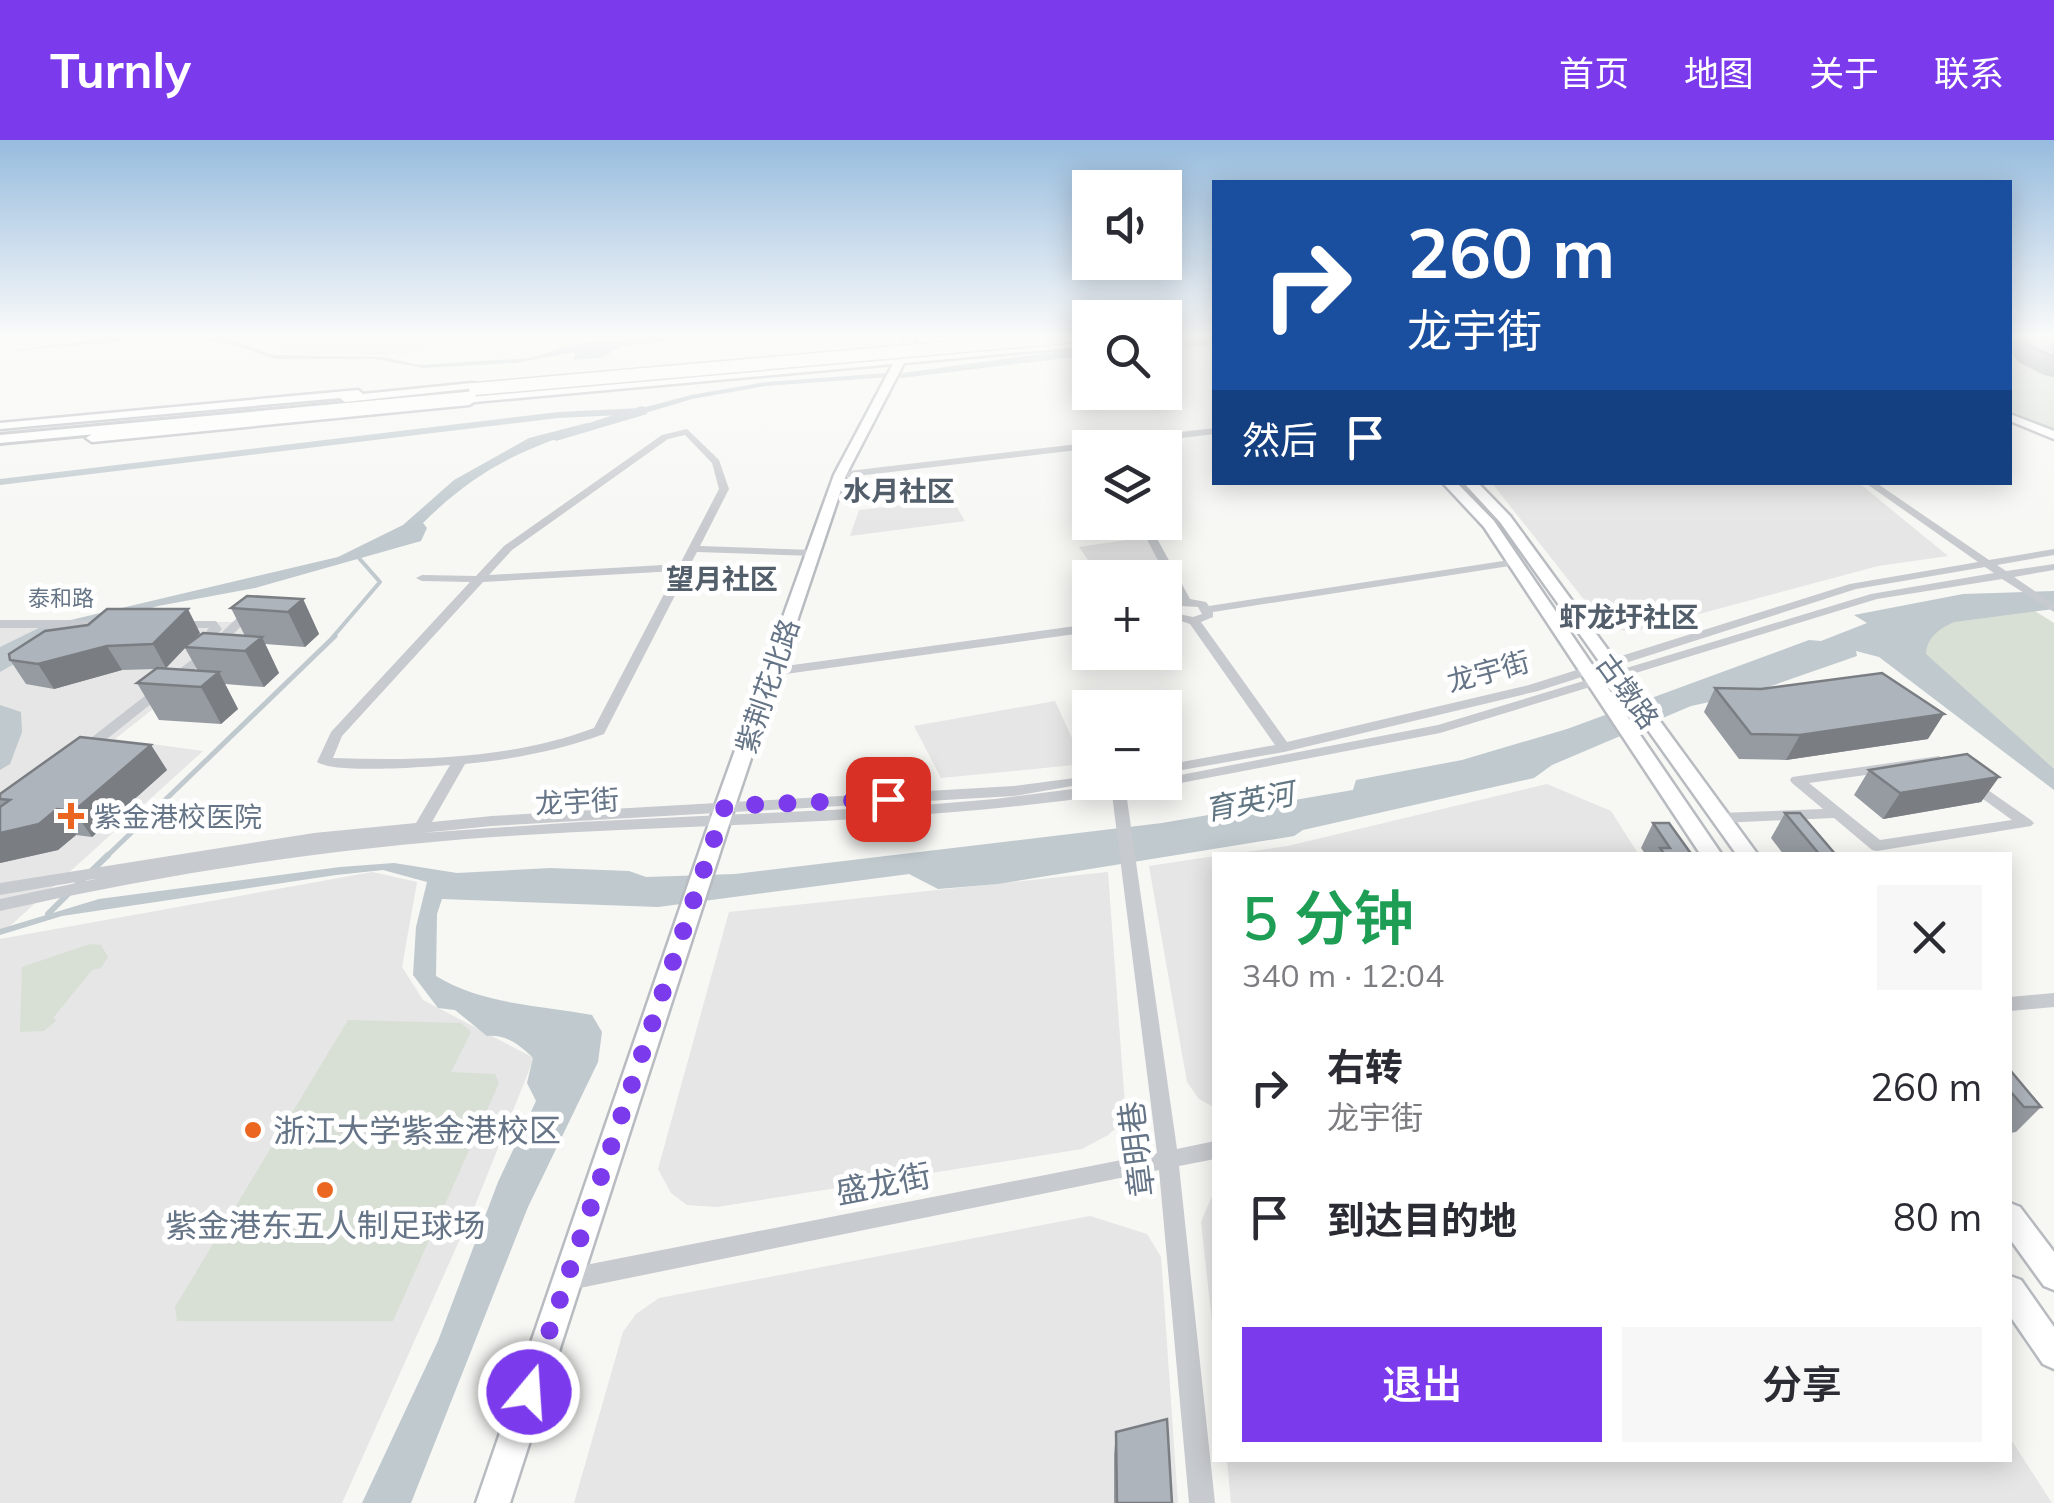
<!DOCTYPE html>
<html lang="zh">
<head>
<meta charset="utf-8">
<style>
  :root { --surface:#fff; --page:#f7f7f7; --text:#2b2b33; --muted:#7c7c81; --accent:#7c3aed }
  body { margin:0; font-family:Mulish,"Noto Sans SC",sans-serif; background:var(--page); color:var(--text); height:100vh; display:flex; flex-direction:column; font-size:38px; white-space:nowrap }
  * { box-sizing:border-box; margin:0 }
  p { font-size:32px; color:var(--muted) }
  .icon { flex:none; width:55px; height:55px; fill:none; stroke:currentColor; stroke-width:2; stroke-linecap:round; stroke-linejoin:round }
  .map { position:relative; flex:1; overflow:hidden }
  .sheet { position:absolute; left:1212px; top:712px; width:800px; height:610px; display:flex; flex-direction:column; background:var(--surface); border-radius:0px; box-shadow:0 5px 25px #0003 }
  .sheet>* { flex:none }
  .top-card { position:absolute; left:1212px; top:40px; width:800px; height:305px; border-radius:0px; box-shadow:0 5px 25px #0003; background:#1a4fa0; color:#fff; overflow:hidden }
  .buttons { position:absolute; left:1072px; top:30px; display:grid; gap:20px }
  .buttons a { display:grid; place-items:center; width:110px; height:110px; border-radius:0px; background:var(--surface); box-shadow:0 5px 25px #0003; font-size:50px }
  .pin { position:absolute; display:grid; place-items:center; width:85px; height:85px; color:#fff; margin:-42px; border-radius:20px; box-shadow:0 5px 15px #0006 }
  .me { position:absolute; width:110px; margin:-55px; rotate:18deg; stroke-linejoin:round; filter:drop-shadow(0 0 8px #0008) }
  .turn { display:flex; align-items:center; gap:35px; height:210px; padding:0 30px; font-size:45px }
  .turn .icon { width:130px; height:130px; stroke-width:2.5 }
  .turn b { display:block; font-size:70px; line-height:85px }
  .then { display:flex; align-items:center; height:95px; padding:0 30px; background:#0003; gap:20px; font-size:38px }
  .round { display:grid; place-items:center; flex:none; width:105px; height:105px; border-radius:0px; background:var(--page) }
  .headline { display:flex; align-items:center; justify-content:space-between; height:170px; padding:0 30px }
  h1 { font-size:60px; font-weight:600; line-height:75px; color:#1e9e55 }
  .cta { display:flex; gap:20px; margin-top:auto; padding:20px 30px }
  .cta a { flex:1; height:115px; border-radius:0px; background:var(--accent); color:#fff; font-size:40px; font-weight:600; line-height:115px; text-align:center }
  .cta a+a { background:var(--page); color:var(--text) }
  ul { padding:0; list-style:none }
  li { display:flex; align-items:center; gap:30px; height:130px; padding:0 30px }
  li div { flex:1 }
  li b { display:block; font-size:38px }
  li em { font-style:normal }
  header { display:flex; align-items:center; gap:60px; box-sizing:border-box; height:140px; padding:0 50px; background:var(--accent); color:#fff }
  header strong { font-size:48px }
  nav { display:flex; gap:55px; margin-inline-start:auto; font-size:35px }
  .map>svg:first-child { display:block }
  .built { fill:#e5e6e5 }
  .green { fill:#d8dfd5 }
  .water { fill:#bfc9ce }
  .lines { fill:none; stroke-linecap:round; stroke-linejoin:round }
  .stream-far2 { stroke:#bfc9ce; stroke-width:4 }
  .stream-far1 { stroke:#bfc9ce; stroke-width:5 }
  .stream { stroke:#bfc9ce; stroke-width:6 }
  .canal { fill:#bfc9ce; fill-rule:evenodd }
  .river { fill:#bfc9ce; fill-rule:evenodd }
  .major-casing { stroke:#b8bbc0; stroke-width:5 }
  .highway-casing { stroke:#b7babe; stroke-width:6 }
  .minor { fill:#c7cace; fill-rule:evenodd }
  .major { fill:#fff; fill-rule:evenodd }
  .highway { fill:#fff; fill-rule:evenodd }
  .highway-bridge-casing { stroke:#b7babe; stroke-width:15; stroke-linecap:butt }
  .highway-bridge { stroke:#fff; stroke-width:12 }
  .wall { fill:#969ba1; fill-rule:evenodd }
  .shaded-wall { fill:#7a7e83 }
  .building { fill:#aeb4bb; stroke:#7a7e83; stroke-width:2.5 }
  .route { stroke:#7c3aed; stroke-width:18; stroke-dasharray:0 32.4 }
  .poi-dot { fill:#eb6621; stroke:#fff; stroke-width:4 }
  .labels { text-anchor:middle; dominant-baseline:central; stroke-width:10; stroke-linejoin:round; paint-order:stroke }
  .far-street-label { font-size:22px; fill:#657486; stroke:#fff }
  .far-quarter-label { font-size:28px; font-weight:bold; fill:#535e6b; stroke:#fff }
  .street-label { font-size:28px; fill:#657486; stroke:#fff }
  .poi-label { font-size:28px; fill:#657486; stroke:#fff; text-anchor:start }
  .water-label { font-size:30px; font-style:italic; fill:#617683; stroke:#fff }
  .near-poi-label { font-size:32px; fill:#657486; stroke:#fff; text-anchor:start }
  .near-street-label { font-size:32px; fill:#657486; stroke:#fff }
</style>
</head>
<body>
<header>
<strong>Turnly</strong>
<nav><a>首页</a><a>地图</a><a>关于</a><a>联系</a></nav>
</header>
<div class="map">
<svg width="2054" height="1363" viewBox="0 0 2054 1363">
  <rect width="100%" height="100%" fill="#f7f7f4"/>
  <path class="built" d="M250,195H611L562,199L548,206L436,198L403,215L299,213Z
    M1492,343H1859L1948,416L1878,426L1632,492L1614,489L1600,480Z
    M952,359L965,381L850,396L859,370Z
    M1147,397L1163,427L1113,434L1104,421L1090,423L1079,407Z
    M0,482H263L115,599L203,611L0,795Z
    M1055,561L1084,624L941,638L914,586Z
    M1547,644L1611,671L1639,715H1225L1288,706Z
    M1215,716V968L1199,959L1187,942L1149,726Z
    M372,732L417,742L402,827L423,860L534,918L476,1063L342,1363H0V799Z
    M1108,732L1126,980L1108,995L1082,1009L717,1067L687,1065L671,1053L658,1029L729,772Z
    M1215,1049V1209L1201,1082Z
    M1090,1076L1147,1094L1161,1117L1178,1363H574L623,1192L636,1174L659,1158Z
    M2010,1298L2052,1363H1231L1227,1320H2010Z"/>
  <path class="green" d="M2010,195H2054V289L2010,271Z
    M2022,463L2054,483V635L1876,493Z
    M90,804L101,805L108,817L101,828L92,830L53,878L57,880L44,891L20,892L22,827Z
    M348,880L461,883L471,892L451,932L495,934L499,943L393,1181H177L175,1167Z"/>
  <path class="water" d="M138,195H217L273,215L383,217L419,225L530,218L579,203L725,195L622,206L601,218L574,220L575,212L516,223L424,228L375,219H276L233,205L180,196L0,212Z
    M587,283L593,288C524,306 474,332 423,383L427,388L421,401L255,448L158,466L63,496L0,532V507L41,487L338,417L403,385L454,340L529,298Z
    M2054,451V469L1954,482C1939,489 1927,497 1926,514L2054,629V650L1879,517L1856,511L1857,516L1751,553L1691,566L1552,625L1534,638L1303,690L1294,696L998,744L938,749L909,734L658,767L442,759L437,774L436,836C484,865 538,865 592,875L602,892L598,922L528,1067L411,1363H362L438,1201L498,1042L536,961L527,943L533,918C520,905 506,894 487,896L455,870L438,868L413,835L416,787L427,742L383,730L336,735L62,776L0,795V789L99,759L340,727L394,723L457,733L550,728L629,731L646,737L735,734L1162,683L1353,650L1356,640L1462,620L1567,589L1809,500L1821,501L1867,483L1854,475L1963,454Z
    M0,565L21,572L22,592L10,624L0,630Z"/>
  <g class="lines">
    <path class="stream-far2" d="M332,498L380,442L358,417"/>
    <path class="stream-far1" d="M105,718L335,496"/>
    <path class="stream" d="M76,746L108,715
      M48,774L68,754"/>
    <path class="canal" d="M887,233H890V237L766,246L692,259L642,274L558,278L0,345V339L558,272L642,268L691,255L766,242Z"/>
    <path class="river" d="M1215,197V205L1165,209V201Z
      M1090,207V215L902,238L895,234Z
      M642,266L647,268V274L556,301L548,296Z"/>
    <g class="major-casing">
      <path id="major" d="M908,195H918L907,216L1090,200V206L904,223L846,335L735,666L510,1363H476L715,666L834,335L893,224L474,262L469,265L92,302L86,298L92,294L451,260L456,257L896,217Z
        M1165,195H1183L1165,199Z
        M472,243L476,244V248L345,262L340,258L0,289V283L358,250L363,254Z
        M2010,274L2054,291V299L2010,281Z
        M1442,342H1456L1494,381L1722,715H1701L1484,387Z
        M1463,342H1477L1510,376L1758,715H1737L1500,382Z
        M2010,1063L2020,1067L2054,1112V1150L2044,1146L2010,1099Z
        M2010,1136L2021,1140L2054,1187V1229L2043,1224L2010,1176Z"/>
    </g>
    <g class="highway-casing">
      <path id="highway" d="M477,251L481,252V258L0,303V295Z"/>
    </g>
    <path class="minor" d="M1215,288V294L840,338L835,335L840,332Z
      M687,289L719,320L729,349L700,406L813,410L818,413L813,416L697,412L690,425L691,427L688,430L604,594C558,611 513,619 465,624L432,682L492,676L1014,646L1090,636V642H1095L1014,656L492,686L421,693L579,682L912,666L995,659L1128,642H1165V638L1438,585L1871,454L1994,433L1985,427L1856,449L1538,551L1284,612L1165,633V625L1275,605L1190,484L1169,477L1165,467L1178,459L1138,382H1148L1190,459L1206,462L1209,466L1516,419L1521,422L1516,425L1213,472V477L1201,482L1287,602L1529,545L1850,444L1978,422L1864,342H1875L1989,420L2054,409V415L1997,425L2006,431L2054,424V430L2014,437L2054,464V472L2002,439L1877,459L1440,593L1165,646L1126,652L1177,1009L1215,1001V1019L1179,1026L1215,1363H1189L1159,1030L565,1151L557,1148L554,1140L557,1132L565,1129L1157,1013L1112,654C907,685 700,683 493,697C327,709 163,734 0,771V759L100,738L0,755V743L314,693L416,683L450,625C423,627 336,634 317,622L331,592L470,442L422,441L416,438L422,435L476,436L504,406L662,295ZM685,295L712,323L719,349L680,424L489,435L512,410L668,299ZM676,431L594,588C511,619 420,621 333,618L342,596L483,442ZM1181,466L1198,467L1202,474L1193,477L1179,474L1176,469Z
      M242,475L248,479L246,481L215,513L88,614H78L76,611L78,608L204,510H196L194,507L209,488H176L170,484L172,481H216L222,489L205,508L238,477Z
      M0,480H108L114,484L108,488H0Z
      M1090,484V492L771,536L765,532L771,528Z
      M1939,616L2031,680L2034,683L2031,686L1877,711L1872,710L1834,678L1720,683L1713,678L1720,673L1823,669L1792,643L1790,640L1792,637ZM1936,625L2012,680L1880,700L1809,643Z
      M2054,853V867L2010,871V857Z"/>
    <use href="#major" class="major"/>
    <use href="#highway" class="highway"/>
    <g class="highway-bridge-casing">
      <path id="highway-bridge" d="M475,249L1090,195"/>
    </g>
    <use href="#highway-bridge" class="highway-bridge"/>
  </g>
  <path class="wall" d="M2019,195H2054V237L2044,235L2018,222L2010,211Z
    M303,459L319,494L305,507L265,504L279,533L264,547L225,544L238,569L221,584L159,580L137,543L156,529L122,530L54,549L26,544L10,520L200,493L194,500L245,496L231,468ZM185,508L198,531L166,528Z
    M1715,548L1928,599L1786,620L1739,619L1704,572Z
    M151,605L167,630L92,697L76,695L58,710L0,723V654Z
    M1869,630L1999,637L1981,662L1883,679L1854,655Z
    M1785,673L1836,715H1784L1771,698Z
    M1653,683L1692,715H1646L1641,708Z
    M2010,930L2041,967L2016,992L2010,993Z
    M1116,1292L1172,1363H1114V1315Z"/>
  <path class="shaded-wall" d="M303,459L319,494L305,507L288,472Z
    M188,469L200,493L187,507H184L185,508L166,528L153,504Z
    M262,497L279,533L264,547L245,511Z
    M107,506L122,530L54,549L38,524Z
    M219,532L238,569L221,584L201,547Z
    M1944,574L1928,599L1786,620L1800,595Z
    M151,605L167,630L92,697L74,671Z
    M1999,637L1981,662L1883,679L1900,653Z
    M57,669L76,695L58,710L0,723V693Z"/>
  <path class="building" d="M2020,195H2054V217L2028,205Z
    M247,456L303,459L288,472L231,468Z
    M107,469H188L153,504L107,506L38,524L10,520L9,514L45,491L88,485Z
    M203,493L262,497L245,511L184,507Z
    M157,528L219,532L201,547L137,543Z
    M1882,533L1944,574L1800,595L1751,594L1715,548L1761,549Z
    M80,597L151,605L74,671L57,669L39,684L0,693V667L10,660L0,659V654Z
    M1967,614L1999,637L1900,653L1869,630Z
    M1785,673H1800L1836,715H1820Z
    M1653,683H1669L1692,715H1665L1660,708H1670Z
    M2010,930L2041,967H2024L2010,951Z
    M1167,1279L1172,1363H1117L1116,1292Z"/>
  <linearGradient id="sky" x2="0" y2="1"><stop stop-color="#97bcde"/><stop offset="0.51" stop-color="#fbfbfa"/><stop offset="1" stop-color="#fbfbfa" stop-opacity="0"/></linearGradient>
  <rect width="2054" height="386" fill="url(#sky)"/>
  <g class="lines">
    <path class="route" d="M529,1252L725,666L888,659"/>
  </g>
  <g class="poi-dot">
    <path d="M66 661h10v10h10v10h-10v10h-10v-10h-10v-10h10z"/>
    <circle cx="253" cy="990" r="10"/>
    <circle cx="325" cy="1050" r="10"/>
  </g>
  <g class="labels">
    <g class="far-street-label">
      <text x="61" y="458">泰和路</text>
    </g>
    <g class="far-quarter-label">
      <text x="899" y="350">水月社区</text>
      <text x="722" y="438">望月社区</text>
      <text x="1629" y="476">虾龙圩社区</text>
    </g>
    <g class="street-label">
      <text transform="translate(1488 531) rotate(-15)">龙宇街</text>
      <text transform="translate(767 546) rotate(-71)">紫荆花北路</text>
      <text transform="translate(1628 551) rotate(54)">古墩路</text>
      <text transform="translate(577 661) rotate(-3)">龙宇街</text>
    </g>
    <g class="poi-label">
      <text x="94" y="676">紫金港校医院</text>
    </g>
    <g class="water-label">
      <text transform="translate(1249 661) rotate(-11)">育英河</text>
    </g>
    <g class="near-poi-label">
      <text x="273" y="990">浙江大学紫金港校区</text>
      <text x="325" y="1085" text-anchor="middle">紫金港东五人制足球场</text>
    </g>
    <g class="near-street-label">
      <text transform="translate(1136 1009) rotate(-97)">章明巷</text>
      <text transform="translate(883 1043) rotate(-11)">盛龙街</text>
    </g>
  </g>
</svg>
<div class="buttons">
<a><svg class="icon" aria-label="sound" viewBox="0 0 24 24"><path d="M4 9h4l5-4v14l-5-4H4zM17 9q2 3 0 6"/></svg></a>
<a><svg class="icon" aria-label="search" viewBox="0 0 24 24"><circle cx="10" cy="10" r="6"/><path d="M15 15l6 6"/></svg></a>
<a><svg class="icon" aria-label="layers" viewBox="0 0 24 24"><path d="M12 4l9 5-9 5-9-5zM3 14l9 5 9-5"/></svg></a>
<a>+</a>
<a>−</a>
</div>
<div class="pin" style="left:888px;top:659px;background:#d93025"><svg class="icon" aria-label="arrive" viewBox="0 0 24 24"><path d="M6 21V4h12l-3 4 3 4H6"/></svg></div>
<svg class="me" style="left:529px;top:1252px" viewBox="-20 -20 40 40"><circle r="17" fill="#7c3aed" stroke="#fff" stroke-width="3"/><path d="M0-11L8 9 0 5-8 9z" fill="#fff"/></svg>
<div class="top-card">
<div class="turn"><svg class="icon" aria-label="right" viewBox="0 0 24 24"><path d="M7 20v-9h11M14 6l5 5-5 5"/></svg><div><b>260 m</b>龙宇街</div></div>
<div class="then">然后<svg class="icon" aria-label="arrive" viewBox="0 0 24 24"><path d="M6 21V4h12l-3 4 3 4H6"/></svg></div>
</div>
<section class="sheet">
<div class="headline"><div><h1>5 分钟</h1><p>340 m · 12:04</p></div><a class="round"><svg class="icon" aria-label="close" viewBox="0 0 24 24"><path d="M6 6l12 12M18 6L6 18"/></svg></a></div>
<ul>
<li><svg class="icon" aria-label="right" viewBox="0 0 24 24"><path d="M7 20v-9h11M14 6l5 5-5 5"/></svg><div><b>右转</b><p>龙宇街</p></div><em>260 m</em></li>
<li><svg class="icon" aria-label="arrive" viewBox="0 0 24 24"><path d="M6 21V4h12l-3 4 3 4H6"/></svg><div><b>到达目的地</b></div><em>80 m</em></li>
</ul>
<div class="cta"><a>退出</a><a>分享</a></div>
</section>
</div>
</body>
</html>
